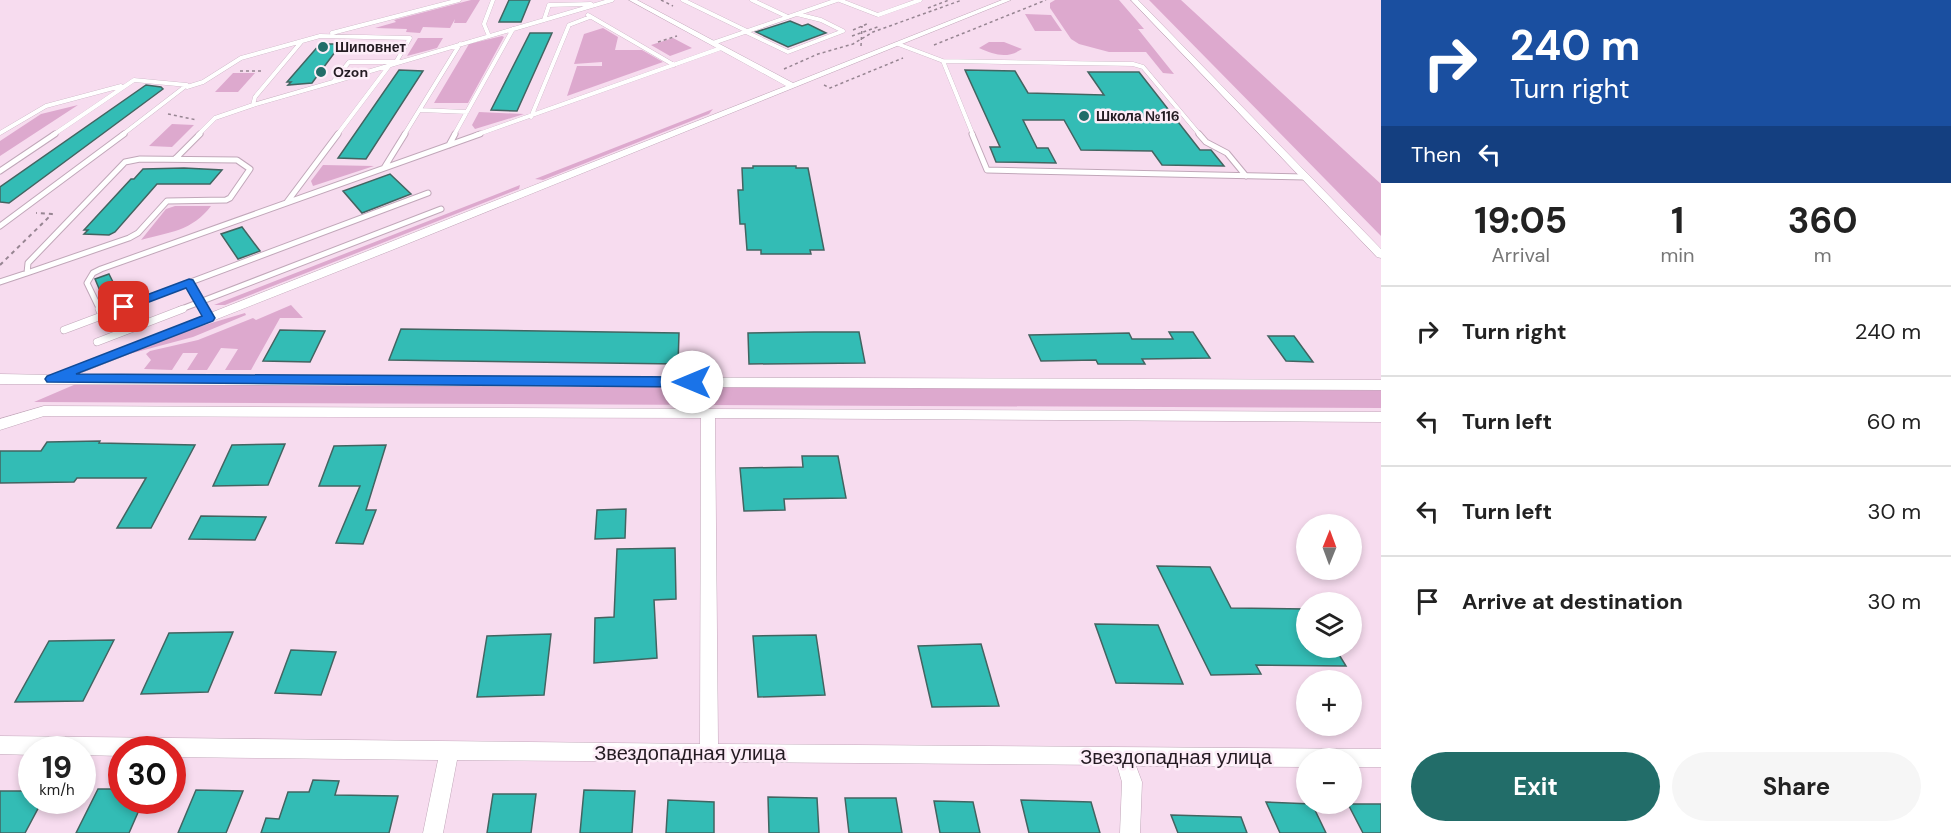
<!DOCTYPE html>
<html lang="en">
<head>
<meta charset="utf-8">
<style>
  :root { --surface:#fff; --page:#f6f6f6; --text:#222; --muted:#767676; --line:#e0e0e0; --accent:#226d69 }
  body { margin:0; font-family:"DM Sans",sans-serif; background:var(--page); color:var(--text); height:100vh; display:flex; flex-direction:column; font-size:22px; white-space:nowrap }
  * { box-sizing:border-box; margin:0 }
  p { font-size:20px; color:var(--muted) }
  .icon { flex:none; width:33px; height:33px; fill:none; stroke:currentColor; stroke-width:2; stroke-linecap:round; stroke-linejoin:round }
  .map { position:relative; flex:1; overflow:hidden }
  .side { display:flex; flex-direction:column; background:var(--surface); width:570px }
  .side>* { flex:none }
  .guide { background:#1a4fa0; color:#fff; overflow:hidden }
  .needle { width:39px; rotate:1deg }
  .fabs { position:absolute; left:1296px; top:514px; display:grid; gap:12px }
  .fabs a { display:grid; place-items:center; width:66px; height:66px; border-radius:50%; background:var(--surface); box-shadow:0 3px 9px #0003; font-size:30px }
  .speed { position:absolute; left:18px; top:736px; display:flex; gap:12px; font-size:30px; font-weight:700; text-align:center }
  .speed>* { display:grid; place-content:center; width:78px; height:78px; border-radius:50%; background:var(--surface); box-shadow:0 3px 9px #0003; line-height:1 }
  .speed small { font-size:15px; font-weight:400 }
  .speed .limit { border:9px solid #d22; background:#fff; color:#111 }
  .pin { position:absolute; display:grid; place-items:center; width:51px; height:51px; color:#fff; margin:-26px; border-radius:12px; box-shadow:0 3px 9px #0006 }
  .me { position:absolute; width:66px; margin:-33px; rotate:270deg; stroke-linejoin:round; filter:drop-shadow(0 0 4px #0008) }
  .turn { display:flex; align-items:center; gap:21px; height:126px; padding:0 30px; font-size:27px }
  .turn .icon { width:78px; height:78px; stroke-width:2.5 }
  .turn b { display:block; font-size:42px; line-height:51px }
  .then { display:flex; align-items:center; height:57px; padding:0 30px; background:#0003; gap:12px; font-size:22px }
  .eta { display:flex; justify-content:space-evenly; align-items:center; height:102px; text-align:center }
  .eta b { font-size:36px; font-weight:700; line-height:42px }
  .primary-button { display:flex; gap:12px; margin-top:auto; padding:12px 30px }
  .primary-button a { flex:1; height:69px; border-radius:36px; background:var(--accent); color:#fff; font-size:24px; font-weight:700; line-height:69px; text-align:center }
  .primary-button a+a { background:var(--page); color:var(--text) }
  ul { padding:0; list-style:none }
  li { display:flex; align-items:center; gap:18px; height:90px; padding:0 30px; border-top:2px solid var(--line) }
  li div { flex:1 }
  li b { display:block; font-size:22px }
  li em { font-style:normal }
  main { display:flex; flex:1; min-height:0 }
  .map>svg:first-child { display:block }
  .green { fill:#dda9ce }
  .building { fill:#33bcb5; stroke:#436461; stroke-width:1.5 }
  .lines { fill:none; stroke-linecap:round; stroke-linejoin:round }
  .lane-far2-casing { stroke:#c1a7b9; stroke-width:4.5 }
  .lane-far1-casing { stroke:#c1a7b9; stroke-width:7 }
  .lane-casing { stroke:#c1a7b9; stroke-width:8 }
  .street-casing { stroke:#c1a7b9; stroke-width:1 }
  .path-far1 { stroke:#978592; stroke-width:1.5; stroke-dasharray:3 3; stroke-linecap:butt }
  .path { stroke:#978592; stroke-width:2; stroke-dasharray:4 4; stroke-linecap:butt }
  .lane-far2 { stroke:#fff; stroke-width:4 }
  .lane-far1 { stroke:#fff; stroke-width:5 }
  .lane { stroke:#fff; stroke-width:7 }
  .street { fill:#fff; fill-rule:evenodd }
  .route { fill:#1a73e8; stroke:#114b97; stroke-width:1.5 }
  .poi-dot { fill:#226d69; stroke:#fdedf8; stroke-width:2 }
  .labels { text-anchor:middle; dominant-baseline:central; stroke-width:5; stroke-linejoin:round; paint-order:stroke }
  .far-poi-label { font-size:14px; font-weight:bold; fill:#241b22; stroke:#fdedf8; text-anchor:start }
  .near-street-label { font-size:20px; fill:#241b22; stroke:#fdedf8 }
</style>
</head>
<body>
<main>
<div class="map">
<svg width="1381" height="833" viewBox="0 0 1381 833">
  <rect width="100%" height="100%" fill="#f7dcef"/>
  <path class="green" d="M471,0H480L466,23H454L455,19L450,28L423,27L420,33L406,32L407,29L375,28L396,22L394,20Z
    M1055,0H1119L1144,29H1138L1174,74L1163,73L1146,52H1109L1079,44L1071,39L1050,8V3Z
    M1149,0H1181L1381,184V236Z
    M1025,14L1051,15L1062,31H1035Z
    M603,28L618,37L615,50H642L663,62L567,96L577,66H602V62L574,64L584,34Z
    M502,36L504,37L468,103H434L469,44Z
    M418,38H443L437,48L407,56Z
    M673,38L692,48L670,56L651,45Z
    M989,42H1004L1022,49C1007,59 995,55 979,48Z
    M233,73H255L238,92H215Z
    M78,105L0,156V141L41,114Z
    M713,109L709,114L543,180L535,179Z
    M479,112L524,114L475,129L472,125Z
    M172,124L194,125L172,147L149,146Z
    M323,165L374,166L313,186L311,181Z
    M520,185L519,189L225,305H214Z
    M175,206H211C192,231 170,232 141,240L166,209Z
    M291,305L303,318H280L251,370H225L238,349L221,348L207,370H187L198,353H183L172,370L144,369L151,360L146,354L150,351L198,340L253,318L256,320Z
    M245,313L246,315L193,337L129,354L198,327Z
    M76,384L1381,389V408L34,402Z"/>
  <path class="building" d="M509,0H530L521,22H499Z
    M790,21L802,26L808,24L826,33L788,47L756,32Z
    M530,33H552L517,111L491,110Z
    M320,44H341L312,83L288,85L291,82H287Z
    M399,70L423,71L366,159L338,158Z
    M965,70L1015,71L1028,93L1104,95L1088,72H1139L1200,150H1211L1224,166L1162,165L1152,151L1081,150L1064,120H1023L1037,148H1048L1056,163L996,162L990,147H1000Z
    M146,85L161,87L163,89L9,203L0,202V187Z
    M753,166H796V168H808L824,250H810L811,254H761V250H747L745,224H740L738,190H743L742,168H753Z
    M184,168L222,170L210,184H157L115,232L109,235L84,234L88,230H84L131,179H134L143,169Z
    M390,174L411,194L362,213L343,191Z
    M242,227L260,251L238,259L221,234Z
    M109,274L118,292L103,298L95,279Z
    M401,329L679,333L678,364L389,360Z
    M280,330L325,331L310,362L263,361Z
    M814,332H859L865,363L749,364L748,333Z
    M1169,332H1193L1210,358L1142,359L1145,364H1098L1096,360L1041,361L1029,335L1129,333L1132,339H1173Z
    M1268,336H1294L1313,362L1286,361Z
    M100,441L99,443L195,445L151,528H117L146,478H77L74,482L0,483V451H41L47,442Z
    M285,444L268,485L213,486L232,445Z
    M386,445L366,510H376L363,544L336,543L360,486H319L334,446Z
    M802,456H838L846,498L784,499L785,510L744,511L740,468L803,467Z
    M626,509L625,538L595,539L597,510Z
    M201,516L266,517L255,540L189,539Z
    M675,548L676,599L654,600L657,658L594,663L595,618L614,617L617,549Z
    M1157,566L1210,567L1231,608L1306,609V648H1335L1346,666L1256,665L1261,674L1211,675Z
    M1095,624L1158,625L1183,684L1116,683Z
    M233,632L208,692L141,694L169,633Z
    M551,634L544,695L477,697L487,636Z
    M816,635L825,695L758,697L753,636Z
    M114,640L83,701L15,702L49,641Z
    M981,644L999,706L932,707L918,646Z
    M291,650L336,652L321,695L275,693Z
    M313,780L339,781L335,795L398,796L389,833H261L266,818L279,819L288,792H309Z
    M98,789H122V801H143L129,833H76Z
    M196,790L243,791L226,833H178Z
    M584,790L635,791L632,833H580Z
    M0,791H32V801H42L25,833H0Z
    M493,794H536L531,833H487Z
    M768,797L817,798L819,833H769Z
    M845,798H896L902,833H849Z
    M668,800L714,802V833H666Z
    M1021,800L1091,802L1100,833H1029Z
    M934,801L973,802L980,833H940Z
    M1266,802L1312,804L1326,833H1280Z
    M1348,804H1381V833H1363Z
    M1171,815L1241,817L1247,833H1178Z"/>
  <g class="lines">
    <g class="lane-far2-casing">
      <path id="lane-far2" d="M683,0L747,31
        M752,0L788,17
        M839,0L878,15L920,0
        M588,15L674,65
        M544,20L549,5L591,4
        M746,32L788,52L843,31L821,20L797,14
        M332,33L459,0
        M320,36L410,38L396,62H349L333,82L253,105L255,97L302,41Z
        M489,36L484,24L493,0
        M713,43L837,0
        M898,44L943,61L973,135
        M943,61L1133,64L1143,67L1200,135
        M396,62H401
        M333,82L612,0
        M187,87L203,82L241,58L302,41
        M420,110L467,112
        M531,117L569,25L590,17
        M0,133L46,106L121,86
        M53,135L134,80L187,85L122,135
        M198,135L215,118L253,105
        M337,135L389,66
        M404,135L460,44
        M454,135L513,29
        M476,135L721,48"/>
    </g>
    <g class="lane-far1-casing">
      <path id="lane-far1" d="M972,134L987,170L1305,177
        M1199,134L1206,142L1227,153L1246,176
        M449,145L455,134
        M140,159L237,160L250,169L230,198L226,200L167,201L138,233L129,238L27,273L28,263L125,162Z
        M175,159L200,134
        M384,168L405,134
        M0,171L55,134
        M287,202L338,134
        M0,226L124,134
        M0,282L27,273
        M189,283L205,310
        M100,310L87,283L93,273L101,269L480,134
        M116,310L428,193
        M179,310L441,209"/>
    </g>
    <g class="lane-casing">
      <path id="lane" d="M99,309L102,315
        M204,309L209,318
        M64,330L120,309
        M97,342L183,309"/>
    </g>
    <g class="street-casing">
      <path id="street" d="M629,0H637L793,83L1002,0H1011L392,250L75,375L1381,380V390L0,384V374L53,375L786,86Z
        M1131,0H1138L1381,249V258L1377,257Z
        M44,406L1381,412V422L715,418L718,744L1381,749V767H1352V759H1306V767L1136,766L1142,782L1140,833H1120L1122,782L1117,765L457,760L443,833H423L438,760L172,757V750H122V756L82,755V750H32V755L0,754V736L700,744L701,418L44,416L0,430V419Z"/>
    </g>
    <path class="path-far1" d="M661,0L673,6
      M928,8L949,0
      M853,30L869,23
      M852,36L880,26
      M658,42L677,36
      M934,45L1046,0
      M861,46L862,26
      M784,69L818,54L853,44L873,32L962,0
      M240,71H264
      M824,85L830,88L903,58
      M168,114L197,120"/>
    <path class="path" d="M0,265L52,214L36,213"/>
    <use href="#lane-far2" class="lane-far2"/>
    <use href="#lane-far1" class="lane-far1"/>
    <use href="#lane" class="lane"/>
    <use href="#street" class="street"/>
  </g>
  <path class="route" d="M189,279L193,280L215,318L213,321L76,374L692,377L699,382L692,387L47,382L45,379L47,376L202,316L186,288L128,310H120L118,307L120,305Z"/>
  <g class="poi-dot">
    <circle cx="323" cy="47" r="6"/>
    <circle cx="321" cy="72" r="6"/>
    <circle cx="1084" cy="116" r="6"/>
  </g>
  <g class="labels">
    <g class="far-poi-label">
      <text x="335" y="47">Шиповнет</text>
      <text x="333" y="72">Ozon</text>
      <text x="1096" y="116">Школа №116</text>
    </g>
    <g class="near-street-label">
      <text x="690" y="753">Звездопадная улица</text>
      <text x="1176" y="757">Звездопадная улица</text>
    </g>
  </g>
</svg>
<div class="fabs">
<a><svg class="needle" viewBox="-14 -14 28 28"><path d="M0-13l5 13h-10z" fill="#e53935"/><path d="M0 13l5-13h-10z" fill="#767676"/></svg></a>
<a><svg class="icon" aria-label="layers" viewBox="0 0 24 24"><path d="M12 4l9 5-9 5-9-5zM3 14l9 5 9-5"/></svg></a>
<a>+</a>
<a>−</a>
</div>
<div class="speed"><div>19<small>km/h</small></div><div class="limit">30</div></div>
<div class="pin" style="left:124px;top:307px;background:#d93025"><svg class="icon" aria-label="arrive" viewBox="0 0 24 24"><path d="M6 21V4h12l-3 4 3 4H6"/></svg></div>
<svg class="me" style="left:692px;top:382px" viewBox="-20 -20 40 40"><circle r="19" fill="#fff"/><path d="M0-13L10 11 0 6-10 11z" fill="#1a73e8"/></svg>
</div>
<section class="side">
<div class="guide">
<div class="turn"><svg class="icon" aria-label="right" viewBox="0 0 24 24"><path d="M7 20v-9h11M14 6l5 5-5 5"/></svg><div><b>240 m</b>Turn right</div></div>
<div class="then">Then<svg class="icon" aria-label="left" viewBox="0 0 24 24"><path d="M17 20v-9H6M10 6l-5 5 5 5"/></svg></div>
</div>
<div class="eta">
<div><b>19:05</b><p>Arrival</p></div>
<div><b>1</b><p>min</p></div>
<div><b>360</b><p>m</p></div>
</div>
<ul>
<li><svg class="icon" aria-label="right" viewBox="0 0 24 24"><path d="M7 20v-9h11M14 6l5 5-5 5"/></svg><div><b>Turn right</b></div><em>240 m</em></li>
<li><svg class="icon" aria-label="left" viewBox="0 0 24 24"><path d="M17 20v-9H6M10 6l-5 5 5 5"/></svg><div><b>Turn left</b></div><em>60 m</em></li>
<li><svg class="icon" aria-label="left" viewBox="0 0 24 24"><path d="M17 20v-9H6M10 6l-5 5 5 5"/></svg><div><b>Turn left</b></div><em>30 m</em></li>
<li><svg class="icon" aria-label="arrive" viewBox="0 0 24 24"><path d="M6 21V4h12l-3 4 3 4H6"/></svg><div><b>Arrive at destination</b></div><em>30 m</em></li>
</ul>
<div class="primary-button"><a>Exit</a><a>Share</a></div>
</section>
</main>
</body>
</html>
